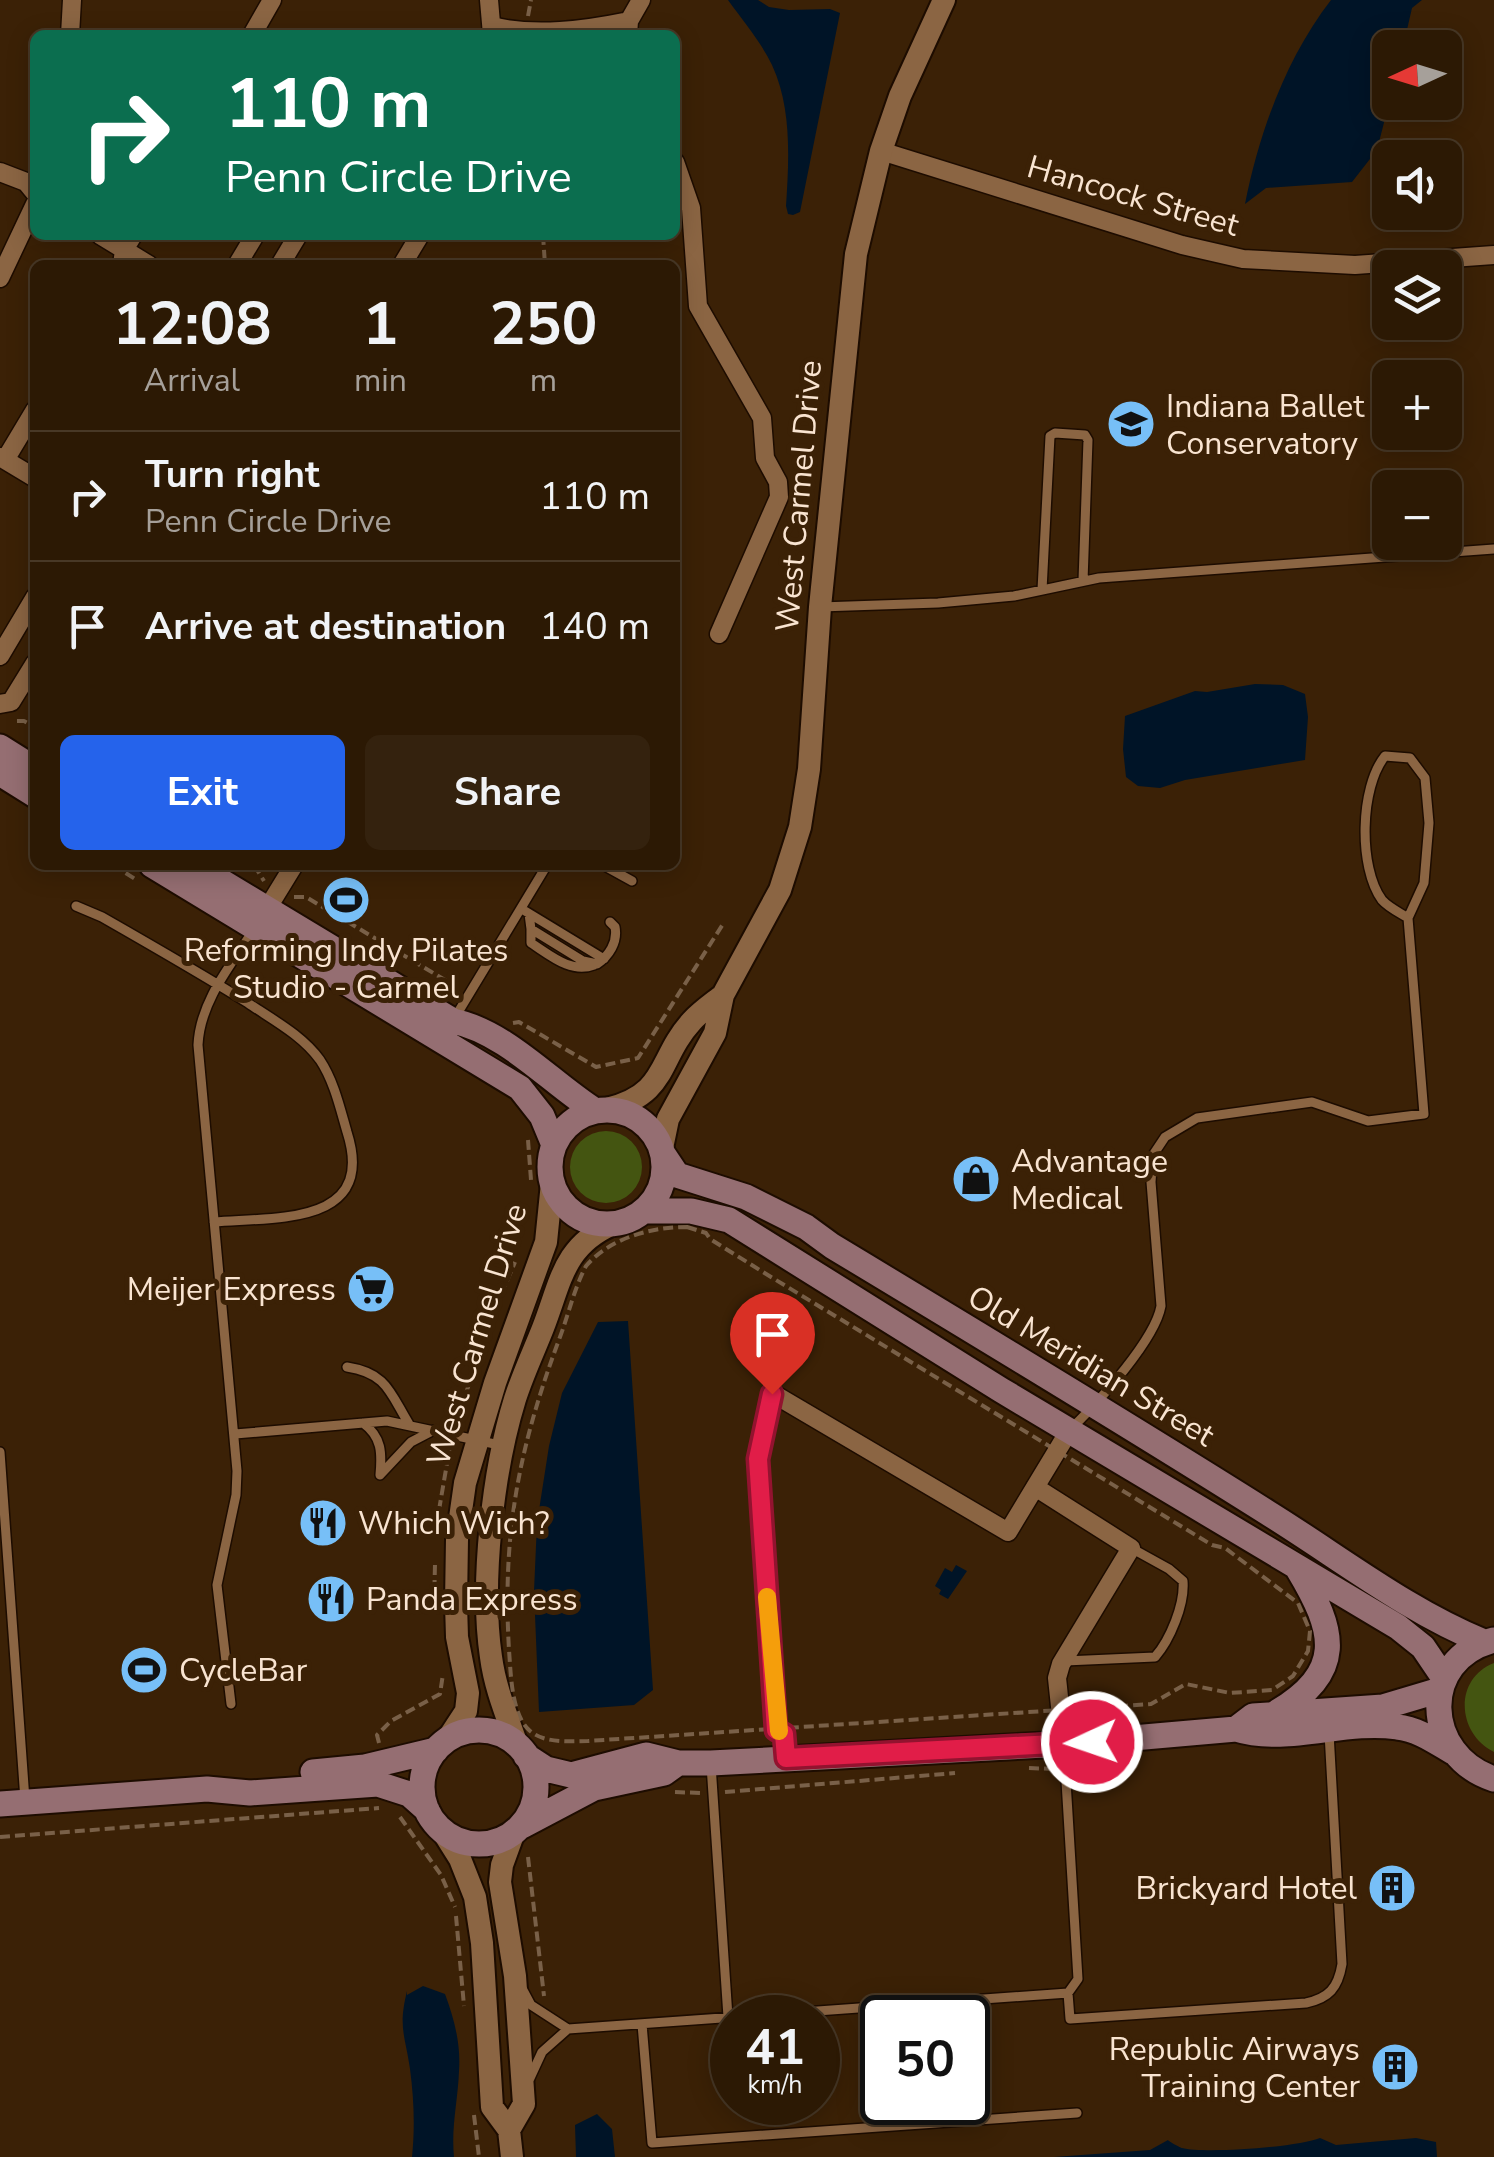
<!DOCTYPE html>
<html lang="en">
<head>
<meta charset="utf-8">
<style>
  :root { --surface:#2c1904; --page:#34220e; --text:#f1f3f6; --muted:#a6a09a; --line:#483826; --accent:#2563eb }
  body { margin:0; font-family:"Nunito Sans",sans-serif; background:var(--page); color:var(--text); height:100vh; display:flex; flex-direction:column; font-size:38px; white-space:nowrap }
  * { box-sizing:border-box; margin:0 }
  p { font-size:32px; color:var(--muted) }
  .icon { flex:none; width:55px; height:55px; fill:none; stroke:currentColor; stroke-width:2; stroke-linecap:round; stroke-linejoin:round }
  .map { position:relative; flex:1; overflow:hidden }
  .sheet { position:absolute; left:30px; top:260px; width:650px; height:610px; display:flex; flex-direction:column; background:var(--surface); border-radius:15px; box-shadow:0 5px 25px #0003,0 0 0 2px var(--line) }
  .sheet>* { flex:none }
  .guide { position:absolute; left:30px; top:30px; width:650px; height:210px; border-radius:15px; box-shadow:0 5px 25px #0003,0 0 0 2px var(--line); background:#0b6e4f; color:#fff; overflow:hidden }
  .needle { width:65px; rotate:266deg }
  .tools { position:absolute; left:1372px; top:30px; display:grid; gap:20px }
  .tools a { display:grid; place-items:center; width:90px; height:90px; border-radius:15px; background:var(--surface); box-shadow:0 5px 25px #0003,0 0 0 2px var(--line); font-size:50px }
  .speed { position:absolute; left:710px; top:1995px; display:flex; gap:20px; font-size:50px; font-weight:700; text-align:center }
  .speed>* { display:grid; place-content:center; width:130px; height:130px; border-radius:50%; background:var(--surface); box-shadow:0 5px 25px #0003,0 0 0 2px var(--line); line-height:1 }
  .speed small { font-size:25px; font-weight:400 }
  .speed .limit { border:5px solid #111; border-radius:15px; background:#fff; color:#111 }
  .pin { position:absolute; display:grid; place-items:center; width:85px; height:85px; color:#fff; margin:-102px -42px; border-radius:50% 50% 50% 0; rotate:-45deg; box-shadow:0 0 10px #0007 }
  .pin .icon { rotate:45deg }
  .me { position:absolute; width:110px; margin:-55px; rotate:267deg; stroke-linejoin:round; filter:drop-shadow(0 0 8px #0008) }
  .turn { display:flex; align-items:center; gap:35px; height:210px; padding:0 30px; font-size:45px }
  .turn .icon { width:130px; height:130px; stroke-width:2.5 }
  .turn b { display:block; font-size:70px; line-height:85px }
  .eta { display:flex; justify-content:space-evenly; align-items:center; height:170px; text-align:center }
  .eta b { font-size:60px; font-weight:700; line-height:70px }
  .cta { display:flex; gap:20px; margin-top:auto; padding:20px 30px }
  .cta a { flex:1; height:115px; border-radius:15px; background:var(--accent); color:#fff; font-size:40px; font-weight:700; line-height:115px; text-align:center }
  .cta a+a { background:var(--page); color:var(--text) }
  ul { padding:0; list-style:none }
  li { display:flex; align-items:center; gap:30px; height:130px; padding:0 30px; border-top:2px solid var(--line) }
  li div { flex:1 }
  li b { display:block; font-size:38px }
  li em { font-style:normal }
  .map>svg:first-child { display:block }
  .green { fill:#451 }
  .water { fill:#001427 }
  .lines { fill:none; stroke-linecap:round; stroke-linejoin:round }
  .service-casing { stroke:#1d0c00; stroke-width:12 }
  .minor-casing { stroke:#1d0c00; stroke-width:21 }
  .tertiary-casing { stroke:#1d0c00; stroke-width:26 }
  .secondary-casing { stroke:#1d0c00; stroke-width:29 }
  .path { stroke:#796048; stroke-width:4; stroke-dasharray:10 5; stroke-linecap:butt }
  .service { stroke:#8b6543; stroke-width:9 }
  .minor { stroke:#8b6543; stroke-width:18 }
  .tertiary { stroke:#8b6543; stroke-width:22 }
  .secondary { stroke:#956e72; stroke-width:25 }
  .route-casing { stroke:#92132f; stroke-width:25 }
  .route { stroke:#e11d48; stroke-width:18 }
  .slow { stroke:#f59e0b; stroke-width:18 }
  .labels { text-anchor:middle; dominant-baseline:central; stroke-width:10; stroke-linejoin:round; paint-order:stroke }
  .street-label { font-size:32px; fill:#f9e4d1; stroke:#3b2106 }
  .poi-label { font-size:32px; fill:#f9e4d1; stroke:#3b2106; text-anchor:start }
</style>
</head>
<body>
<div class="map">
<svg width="1494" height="2157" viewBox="0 0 1494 2157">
  <rect width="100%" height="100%" fill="#3b2106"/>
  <path class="green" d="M570 1167a36 36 0 1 1 72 0a36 36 0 1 1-72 0Z
    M1494,1663V1752C1457,1734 1453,1679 1494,1663Z"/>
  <path class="water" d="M728,0H758L769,7L789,10L830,9L840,13L800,212L793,215L788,214L786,206C789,160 792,108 772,65C761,42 743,21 728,0Z
    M1331,0H1422L1412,8L1403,47L1390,48V99L1377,150L1352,182L1266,188L1245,204C1259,133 1286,58 1331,0Z
    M1255,684L1283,685L1305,694L1308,717L1305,760L1185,780L1160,788L1138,786L1126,777L1123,749L1125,716L1195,691L1207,692Z
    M628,1321L653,1690L634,1705L539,1712L534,1591L537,1523L549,1446L562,1393L598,1322Z
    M956,1565L967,1571L948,1599L939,1594L941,1590L935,1586L945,1568L952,1572Z
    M423,1986L445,1994C454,2018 461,2044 459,2071C458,2100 451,2127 454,2157H412C415,2128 414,2099 410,2069C405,2034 398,2028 407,1991V1995Z
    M597,2114L612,2129L615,2157H576L575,2125Z
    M1320,2138L1336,2145L1416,2138L1436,2142L1437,2157H1054L1150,2150L1168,2140C1168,2141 1181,2148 1182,2148C1205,2154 1299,2147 1320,2138Z"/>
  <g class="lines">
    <g class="service-casing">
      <path id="service" d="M1042,590L1050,436L1055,433L1085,435L1088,440L1083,581
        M820,607L938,603L1014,596L1099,578L1494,549
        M603,865L632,881
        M76,906L102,917C151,945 200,973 248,1003C273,1020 302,1035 320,1060C334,1081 340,1108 347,1132C377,1226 276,1217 214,1222
        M525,911L604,959
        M529,914L531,929L583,961L597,964C609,956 618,942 615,927L610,922
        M531,929V943C550,955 571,974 594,965
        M454,1019L547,865
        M347,1367C387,1373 390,1393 409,1424
        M363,1423C382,1437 382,1453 380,1475
        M1073,1427C1099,1401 1155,1340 1161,1306L1151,1182L1153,1155L1165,1137L1197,1118L1312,1102L1368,1121L1424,1114L1408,918L1424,883L1429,823L1425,778L1410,758L1385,756C1360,787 1358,867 1382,900C1388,907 1400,913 1408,918
        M235,1434L387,1421L504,1446
        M0,1452L25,1800
        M380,1475L411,1442L434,1430
        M1065,1661L1155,1657C1170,1640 1185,1604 1183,1581L1169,1569L1131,1548
        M231,1704L217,1585L236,1495L237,1471L198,1045C200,1002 230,966 253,931
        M711,1765L728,2017
        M523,1990L531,2005L568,2029
        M1068,1993L1070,2019L1306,2003C1329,1998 1338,1988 1342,1964L1329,1733
        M642,2024L652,2143L1077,2113
        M530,2078L542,2052L568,2029L1068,1993L1078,1979L1064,1748"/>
    </g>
    <g class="minor-casing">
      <path id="minor" d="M489,0L492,35
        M492,26C535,37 585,30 629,21
        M70,35L72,0
        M252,35L272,0
        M628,35L629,21L641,0
        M881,151L1182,245L1243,259L1355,265L1494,255
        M675,162L691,208L698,306L762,418L765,458L778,482L779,497L719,634
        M0,172L26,182L35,193
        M100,235L149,265
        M122,265L124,250L133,235
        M237,265L255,235
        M280,265L298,235
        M402,265L420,235
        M0,278L35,204
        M0,457L35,478
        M5,460L35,410
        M0,656L35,597
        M0,704L11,702L35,663
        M267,909L294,865
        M1035,1487L1131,1548L1061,1664L1057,1678L1064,1744
        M786,1758L784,1735L776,1730L758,1459L772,1393L1008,1532L1069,1431"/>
    </g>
    <g class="tertiary-casing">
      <path id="tertiary" d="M607,1109C669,1094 657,1059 692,1021C701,1011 713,1003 723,995
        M662,1148L668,1119L715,1033L723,995L780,890L800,827L809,769L820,607L856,254L881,151L900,96L944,0
        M447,1740L466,1711L468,1693L457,1637L456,1604L457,1539L465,1483L495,1383L546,1242L552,1183
        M517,1745C507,1716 495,1688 491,1657C480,1583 493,1470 515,1399C523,1374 534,1351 543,1328C561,1282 563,1246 613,1224
        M443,1832L460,1859L475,1897L482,1943L492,2107L509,2130L512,2157
        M509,2130L524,2104L515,1976L500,1882L502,1865L514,1832"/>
    </g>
    <g class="secondary-casing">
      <path id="secondary" d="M0,747L35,769
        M0,773L35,795
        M152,865L520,1088L542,1116L554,1145
        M194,865L453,1021C506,1032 550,1082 594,1110
        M550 1167a57 57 0 1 1 114 0a57 57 0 1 1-114 0Z
        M663,1154L677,1175L746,1197L806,1227L832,1246C978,1334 1124,1422 1268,1513C1339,1557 1406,1610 1484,1642
        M644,1211H691L729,1220L1001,1390L1398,1627L1423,1647L1444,1678
        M1494,1640C1418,1659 1423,1756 1494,1779
        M1274,1714C1346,1672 1336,1632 1298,1569
        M1236,1729L1253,1716L1383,1707L1440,1690
        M422 1787a57 57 0 1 1 114 0a57 57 0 1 1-114 0Z
        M526,1756L546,1769L571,1775L646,1755L678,1763H711L1064,1744L1236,1729C1288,1745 1344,1719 1397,1727C1418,1729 1436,1742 1453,1752
        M313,1772L365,1767L436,1750
        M0,1804L207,1789L250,1793L378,1784L409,1794L427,1810
        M522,1826L594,1788L664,1773L678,1763"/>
    </g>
    <path class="path" d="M528,16L531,0
      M543,235L545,265
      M17,721H24L35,727
      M113,865L135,879
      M254,865L264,881
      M294,897H306L450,983L453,993
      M513,1023L519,1022L596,1067L638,1058L723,924
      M528,1140L531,1180
      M687,1227L706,1233L710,1239L771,1277L1212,1545L1225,1548L1298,1603L1310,1631L1308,1651L1293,1676L1272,1690L1230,1693L1186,1684L1151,1704L588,1741C569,1741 544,1744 529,1730C511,1713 511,1674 509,1650C502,1532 519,1447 560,1337C569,1313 574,1289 586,1266C610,1238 651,1227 687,1227Z
      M457,1422L484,1336L515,1262
      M439,1510L450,1446
      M434,1605L435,1564
      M379,1743L377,1735L391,1721L440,1694L443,1674
      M1029,1768L1054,1769
      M1079,1768L1109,1763
      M675,1792L701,1793
      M725,1792L955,1773
      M400,1817L441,1875L455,1907
      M0,1837L379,1808
      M528,1857L544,1996
      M456,1916L464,2006
      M474,2115L479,2157"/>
    <use href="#service" class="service"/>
    <use href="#minor" class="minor"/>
    <use href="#tertiary" class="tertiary"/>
    <use href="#secondary" class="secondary"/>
  </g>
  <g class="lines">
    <g class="route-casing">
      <path id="route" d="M772,1394L758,1459L776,1730L784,1734L786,1758L1092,1742"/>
    </g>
    <use href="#route" class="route"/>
    <path class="slow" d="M767,1597L779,1731"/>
  </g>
  <defs>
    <g id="school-disc" transform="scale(2.5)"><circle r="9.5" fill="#77bff7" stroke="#3b2106"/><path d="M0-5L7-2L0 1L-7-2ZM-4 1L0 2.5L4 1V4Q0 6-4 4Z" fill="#111"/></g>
    <g id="stadium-disc" transform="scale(2.5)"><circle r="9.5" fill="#77bff7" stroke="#3b2106"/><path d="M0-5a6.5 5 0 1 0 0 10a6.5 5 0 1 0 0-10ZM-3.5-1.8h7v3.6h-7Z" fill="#111"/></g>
    <g id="shop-disc" transform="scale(2.5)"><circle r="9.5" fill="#77bff7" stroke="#3b2106"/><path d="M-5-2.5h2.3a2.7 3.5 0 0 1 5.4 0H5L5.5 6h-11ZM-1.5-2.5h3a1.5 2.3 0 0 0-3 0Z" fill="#111"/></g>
    <g id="supermarket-disc" transform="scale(2.5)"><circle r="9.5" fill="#77bff7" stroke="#3b2106"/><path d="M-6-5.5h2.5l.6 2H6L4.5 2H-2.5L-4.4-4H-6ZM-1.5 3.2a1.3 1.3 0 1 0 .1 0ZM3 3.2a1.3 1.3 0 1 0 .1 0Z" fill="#111"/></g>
    <g id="restaurant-disc" transform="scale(2.5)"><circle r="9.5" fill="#77bff7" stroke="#3b2106"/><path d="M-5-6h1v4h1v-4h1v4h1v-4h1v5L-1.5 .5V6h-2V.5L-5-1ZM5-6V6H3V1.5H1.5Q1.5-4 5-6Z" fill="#111"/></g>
    <g id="building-disc" transform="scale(2.5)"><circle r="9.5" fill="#77bff7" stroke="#3b2106"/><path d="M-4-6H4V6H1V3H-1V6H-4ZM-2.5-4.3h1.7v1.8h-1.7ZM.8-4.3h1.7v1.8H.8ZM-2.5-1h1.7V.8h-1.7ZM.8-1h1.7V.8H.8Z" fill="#111"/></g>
  </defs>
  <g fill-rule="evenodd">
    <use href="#school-disc" x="1131" y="424"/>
    <use href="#stadium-disc" x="346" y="900"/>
    <use href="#shop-disc" x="976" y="1179"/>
    <use href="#supermarket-disc" x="371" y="1289"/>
    <use href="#restaurant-disc" x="323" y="1523"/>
    <use href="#restaurant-disc" x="331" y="1599"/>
    <use href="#stadium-disc" x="144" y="1670"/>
    <use href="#building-disc" x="1392" y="1888"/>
    <use href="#building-disc" x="1395" y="2067"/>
  </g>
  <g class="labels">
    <g class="street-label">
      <text transform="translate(1133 196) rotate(16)">Hancock Street</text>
      <text transform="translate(799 496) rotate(-85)">West Carmel Drive</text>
      <text transform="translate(477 1335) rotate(-73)">West Carmel Drive</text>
      <text transform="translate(1091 1366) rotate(31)">Old Meridian Street</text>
    </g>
    <g class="poi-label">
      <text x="1166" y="406">Indiana Ballet<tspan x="1166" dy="37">Conservatory</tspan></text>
      <text x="346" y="950" text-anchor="middle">Reforming Indy Pilates<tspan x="346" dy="37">Studio - Carmel</tspan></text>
      <text x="1011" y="1161">Advantage<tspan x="1011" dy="37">Medical</tspan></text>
      <text x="336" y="1289" text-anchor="end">Meijer Express</text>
      <text x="358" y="1523">Which Wich?</text>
      <text x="366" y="1599">Panda Express</text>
      <text x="179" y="1670">CycleBar</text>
      <text x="1357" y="1888" text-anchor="end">Brickyard Hotel</text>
      <text x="1360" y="2049" text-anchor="end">Republic Airways<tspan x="1360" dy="37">Training Center</tspan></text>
    </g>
  </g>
</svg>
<div class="tools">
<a><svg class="needle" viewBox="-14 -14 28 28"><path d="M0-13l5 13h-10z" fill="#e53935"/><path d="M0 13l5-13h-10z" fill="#a6a09a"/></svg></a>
<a><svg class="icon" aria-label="sound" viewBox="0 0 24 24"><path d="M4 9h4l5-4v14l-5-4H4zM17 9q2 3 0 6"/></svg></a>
<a><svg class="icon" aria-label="layers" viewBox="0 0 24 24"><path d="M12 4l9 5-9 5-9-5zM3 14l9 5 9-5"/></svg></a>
<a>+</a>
<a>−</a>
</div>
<div class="speed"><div>41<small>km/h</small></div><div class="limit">50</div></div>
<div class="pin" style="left:772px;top:1394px;background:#d93025"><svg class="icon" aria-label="arrive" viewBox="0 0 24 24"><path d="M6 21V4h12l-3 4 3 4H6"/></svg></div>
<svg class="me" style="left:1092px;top:1742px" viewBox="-20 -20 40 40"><circle r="17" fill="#e11d48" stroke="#fff" stroke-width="3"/><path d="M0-11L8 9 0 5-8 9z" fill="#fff"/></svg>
<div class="guide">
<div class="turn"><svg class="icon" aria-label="right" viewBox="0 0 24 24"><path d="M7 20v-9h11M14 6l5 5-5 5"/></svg><div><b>110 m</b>Penn Circle Drive</div></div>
</div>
<section class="sheet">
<div class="eta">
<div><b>12:08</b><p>Arrival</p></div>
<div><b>1</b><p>min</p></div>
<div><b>250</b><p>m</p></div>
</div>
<ul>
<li><svg class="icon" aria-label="right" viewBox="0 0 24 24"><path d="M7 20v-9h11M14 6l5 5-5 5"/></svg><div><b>Turn right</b><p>Penn Circle Drive</p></div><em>110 m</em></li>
<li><svg class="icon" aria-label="arrive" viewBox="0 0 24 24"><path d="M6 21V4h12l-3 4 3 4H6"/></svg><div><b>Arrive at destination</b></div><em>140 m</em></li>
</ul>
<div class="cta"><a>Exit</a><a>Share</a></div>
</section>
</div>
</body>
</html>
